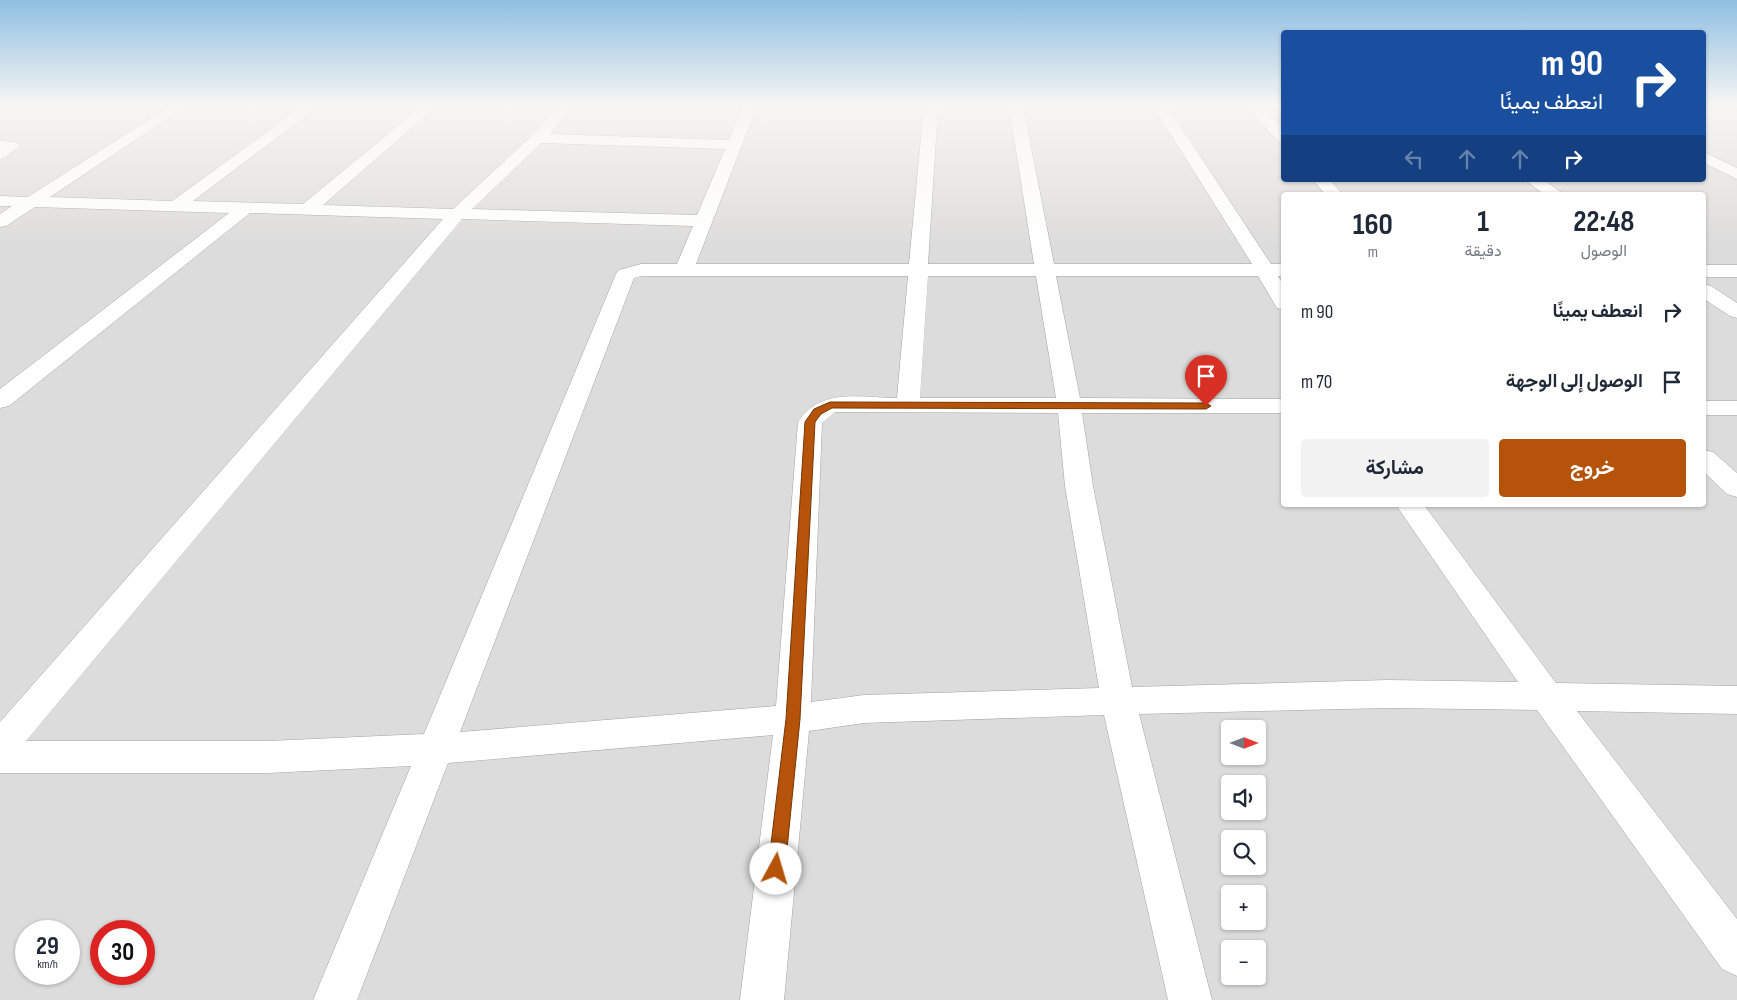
<!DOCTYPE html>
<html lang="ar">
<head>
<meta charset="utf-8">
<style>
  :root { --surface:#fff; --page:#f2f2f3; --text:#1f2937; --muted:#747a83; --accent:#b45309 }
  body { margin:0; font-family:"Sofia Sans Condensed",Vazirmatn,sans-serif; background:var(--page); color:var(--text); direction:rtl; height:100vh; display:flex; flex-direction:column; font-size:19px; white-space:nowrap }
  * { box-sizing:border-box; margin:0 }
  p { font-size:16px; color:var(--muted) }
  .icon { flex:none; width:28px; height:28px; fill:none; stroke:currentColor; stroke-width:2; stroke-linecap:round; stroke-linejoin:round }
  .map { position:relative; flex:1; overflow:hidden; direction:ltr }
  .drawer { position:absolute; left:1281px; top:192px; width:425px; height:315px; display:flex; flex-direction:column; background:var(--surface); border-radius:5px; box-shadow:0 1px 4px #0004; direction:rtl }
  .drawer>* { flex:none }
  .hud { position:absolute; left:1281px; top:30px; width:425px; height:152px; border-radius:5px; box-shadow:0 1px 4px #0004; direction:rtl; background:#1a4fa0; color:#fff; overflow:hidden }
  .needle { width:32px; rotate:90deg }
  .controls { position:absolute; left:1221px; top:720px; display:grid; gap:10px }
  .controls a { display:grid; place-items:center; width:45px; height:45px; border-radius:5px; background:var(--surface); box-shadow:0 1px 4px #0004; font-size:25px }
  .speed { position:absolute; left:15px; top:920px; display:flex; gap:10px; font-size:25px; font-weight:700; text-align:center }
  .speed>* { display:grid; place-content:center; width:65px; height:65px; border-radius:50%; background:var(--surface); box-shadow:0 1px 4px #0004; line-height:1 }
  .speed small { font-size:12px; font-weight:400 }
  .speed .limit { border:8px solid #d22; background:#fff; color:#111 }
  .pin { position:absolute; display:grid; place-items:center; width:42px; height:42px; color:#fff; margin:-51px -21px; border-radius:50% 50% 50% 0; rotate:-45deg; box-shadow:0 0 5px #0007 }
  .pin .icon { rotate:45deg }
  .me { position:absolute; width:55px; margin:-28px; rotate:6deg; stroke-linejoin:round; filter:drop-shadow(0 0 4px #0008) }
  .turn { display:flex; align-items:center; gap:18px; height:105px; padding:0 20px; font-size:22px }
  .turn .icon { width:65px; height:65px; stroke-width:2.5 }
  .turn b { display:block; font-size:35px; line-height:42px }
  .lanes { display:flex; align-items:center; height:48px; padding:0 20px; background:#0003; justify-content:center; gap:25px; direction:ltr }
  .lanes .off { opacity:.35 }
  .eta { display:flex; justify-content:space-evenly; align-items:center; height:85px; text-align:center }
  .eta b { font-size:30px; font-weight:700; line-height:35px }
  .button { display:flex; gap:10px; margin-top:auto; padding:10px 20px }
  .button a { flex:1; height:58px; border-radius:5px; background:var(--accent); color:#fff; font-size:20px; font-weight:700; line-height:58px; text-align:center }
  .button a+a { background:var(--page); color:var(--text) }
  ul { padding:0; list-style:none }
  li { display:flex; align-items:center; gap:15px; height:70px; padding:0 20px }
  li div { flex:1 }
  li b { display:block; font-size:19px }
  li em { font-style:normal }
  .map>svg:first-child { display:block }
  .residential { fill:#dddcdc; fill-rule:evenodd }
  .lines { fill:none; stroke-linecap:round; stroke-linejoin:round }
  .street-casing { stroke:#a3a3a3; stroke-width:1 }
  .street { fill:#fff; fill-rule:evenodd }
  .route { fill:#b45309; stroke:#753606 }
</style>
</head>
<body>
<div class="map">
<svg width="1737" height="1000" viewBox="0 0 1737 1000">
  <rect width="100%" height="100%" fill="#efece6"/>
  <path class="residential" d="M0,106H1284V180H1704V106H1737V1000H0ZM1284,195H1704V505H1284ZM1230,729H1258V756H1230ZM1230,784H1258V811H1230ZM1230,839H1258V866H1230ZM1230,894H1258V921H1230ZM26,931H69V974H26ZM101,931H144V974H101ZM1230,949H1258V976H1230Z"/>
  <g class="lines">
    <g class="street-casing">
      <path id="street" d="M170,106H186L50,197L172,201L303,106H319L193,201L303,204L422,106H437L323,205L453,209L539,129L559,106H573L550,134L729,140L743,106H757L696,264H909L924,106H938L928,264H1034L1009,106H1023L1054,264H1252L1153,106H1167L1271,264H1284V276H1278L1284,286V310L1277,308L1258,276H1056L1080,398L1284,399V413H1082L1093,486L1132,687L1388,680L1518,682L1396,505H1424L1556,683L1737,686V714L1577,711L1737,919V976L1722,969L1537,710L1388,708L1139,714L1212,1000H1168L1104,715L864,723L809,731L784,1000H740L773,735L448,763L357,1000H313L411,766L268,773H0V722L443,219L250,213L9,406L0,408V389L229,213L35,207L6,226L0,227V214L12,206H0V196L28,197ZM541,143L725,149L697,215L472,209ZM462,219L693,226L677,264H641L619,270L616,274L424,734L268,741H26ZM642,276H908L897,398C859,398 822,387 798,422L776,706L460,732L634,278ZM928,276H1036L1056,398H920ZM835,412L1058,413L1065,486L1099,688L864,695L811,702L822,423Z
        M1246,106H1261L1284,130V143L1279,142Z
        M0,140L17,143L20,146L5,157L0,159Z
        M1704,152L1737,168V179L1704,163Z
        M1313,180H1330L1343,195H1326Z
        M1525,180H1544L1565,195H1545Z
        M1704,265H1737V277H1704Z
        M1704,284L1711,286L1737,303V318L1730,316L1704,299Z
        M1704,401H1737V415H1704Z
        M1704,450L1713,452L1737,473V497L1727,494L1704,472Z"/>
    </g>
    <use href="#street" class="street"/>
  </g>
  <linearGradient id="sky" x2="0" y2="1"><stop stop-color="#8fbfe2"/><stop offset="0.43" stop-color="#f8f6f4"/><stop offset="1" stop-color="#f8f6f4" stop-opacity="0"/></linearGradient>
  <rect width="1737" height="246" fill="url(#sky)"/>
  <path class="route" d="M830,402L1206,403L1211,406L1206,409L832,408L821,414L815,422L800,719L785,869L782,874L776,877L771,874L768,869L786,719L805,422L814,409Z"/>
</svg>
<div class="controls">
<a><svg class="needle" viewBox="-14 -14 28 28"><path d="M0-13l5 13h-10z" fill="#e53935"/><path d="M0 13l5-13h-10z" fill="#747a83"/></svg></a>
<a><svg class="icon" aria-label="sound" viewBox="0 0 24 24"><path d="M4 9h4l5-4v14l-5-4H4zM17 9q2 3 0 6"/></svg></a>
<a><svg class="icon" aria-label="search" viewBox="0 0 24 24"><circle cx="10" cy="10" r="6"/><path d="M15 15l6 6"/></svg></a>
<a>+</a>
<a>−</a>
</div>
<div class="speed"><div>29<small>km/h</small></div><div class="limit">30</div></div>
<div class="pin" style="left:1206px;top:406px;background:#d93025"><svg class="icon" aria-label="arrive" viewBox="0 0 24 24"><path d="M6 21V4h12l-3 4 3 4H6"/></svg></div>
<svg class="me" style="left:776px;top:869px" viewBox="-20 -20 40 40"><circle r="19" fill="#fff"/><path d="M0-13L10 11 0 6-10 11z" fill="#b45309"/></svg>
<div class="hud">
<div class="turn"><svg class="icon" aria-label="right" viewBox="0 0 24 24"><path d="M7 20v-9h11M14 6l5 5-5 5"/></svg><div><b>90 m</b>انعطف يمينًا</div></div>
<div class="lanes"><svg class="icon off" aria-label="left" viewBox="0 0 24 24"><path d="M17 20v-9H6M10 6l-5 5 5 5"/></svg><svg class="icon off" aria-label="ahead" viewBox="0 0 24 24"><path d="M12 20V5M6 11l6-6 6 6"/></svg><svg class="icon off" aria-label="ahead" viewBox="0 0 24 24"><path d="M12 20V5M6 11l6-6 6 6"/></svg><svg class="icon" aria-label="right" viewBox="0 0 24 24"><path d="M7 20v-9h11M14 6l5 5-5 5"/></svg></div>
</div>
<section class="drawer">
<div class="eta">
<div><b>22:48</b><p>الوصول</p></div>
<div><b>1</b><p>دقيقة</p></div>
<div><b>160</b><p>m</p></div>
</div>
<ul>
<li><svg class="icon" aria-label="right" viewBox="0 0 24 24"><path d="M7 20v-9h11M14 6l5 5-5 5"/></svg><div><b>انعطف يمينًا</b></div><em>90 m</em></li>
<li><svg class="icon" aria-label="arrive" viewBox="0 0 24 24"><path d="M6 21V4h12l-3 4 3 4H6"/></svg><div><b>الوصول إلى الوجهة</b></div><em>70 m</em></li>
</ul>
<div class="button"><a>خروج</a><a>مشاركة</a></div>
</section>
</div>
</body>
</html>
